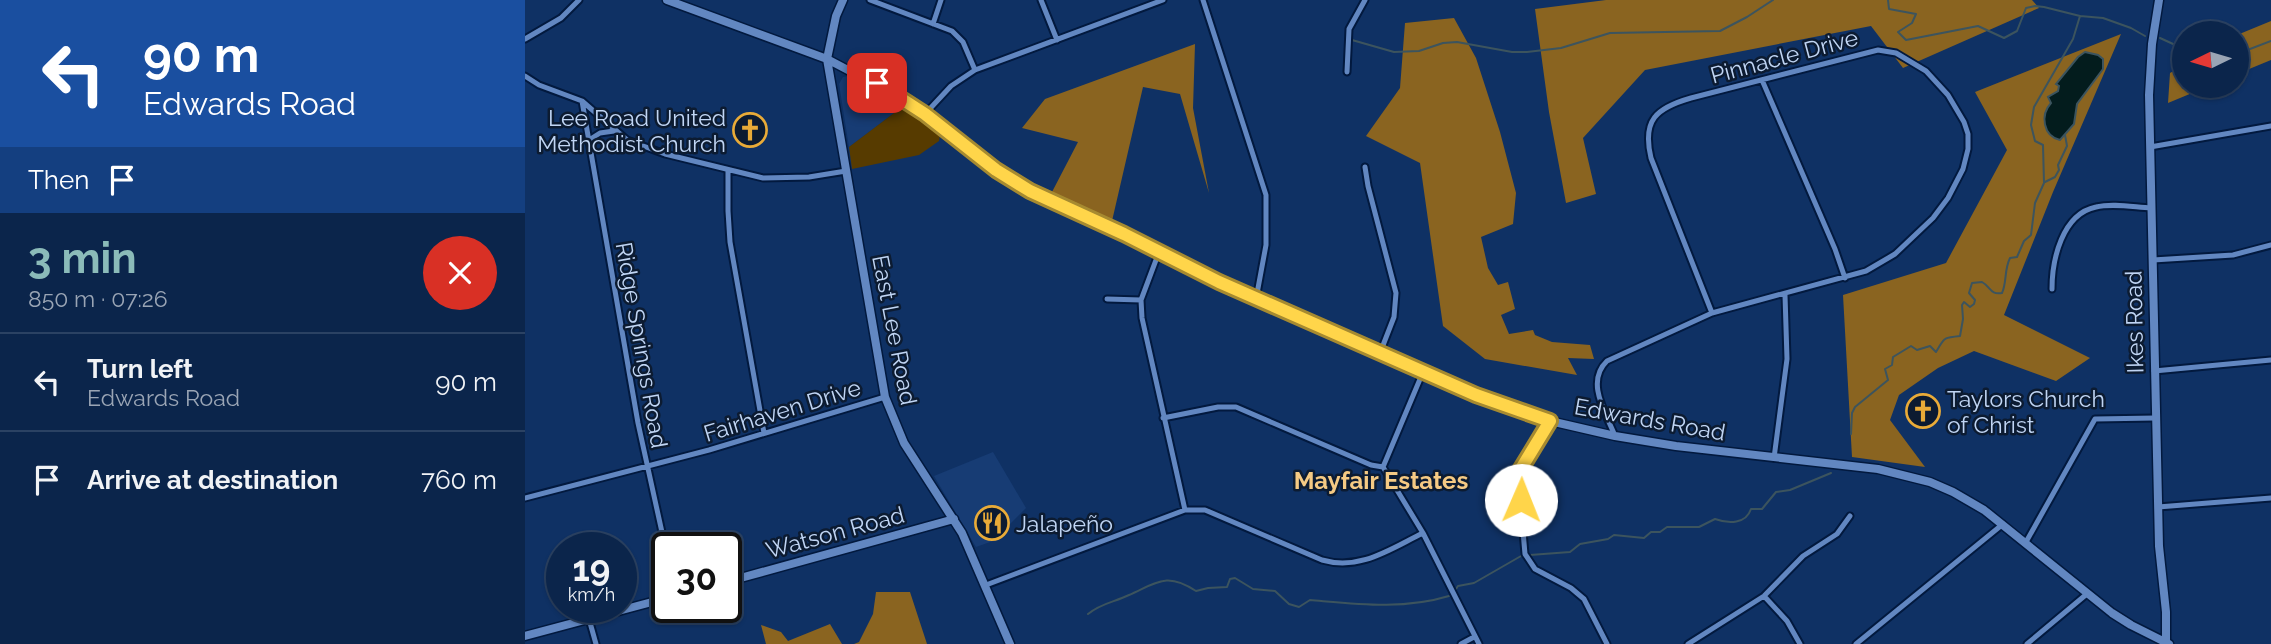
<!DOCTYPE html>
<html lang="en">
<head>
<meta charset="utf-8">
<style>
  :root { --surface:#0b254b; --page:#193155; --text:#f1f3f6; --muted:#9aa5b5; --line:#2b4263; --accent:#8bbbb9 }
  body { margin:0; font-family:Raleway,sans-serif; background:var(--page); color:var(--text); height:100vh; display:flex; flex-direction:column; font-size:26px; white-space:nowrap }
  * { box-sizing:border-box; margin:0 }
  p { font-size:23px; color:var(--muted) }
  .icon { flex:none; width:38px; height:38px; fill:none; stroke:currentColor; stroke-width:2; stroke-linecap:round; stroke-linejoin:round }
  .map { position:relative; flex:1; overflow:hidden }
  .panel { display:flex; flex-direction:column; background:var(--surface); width:525px }
  .panel>* { flex:none }
  .guide { background:#1a4fa0; color:#fff; overflow:hidden }
  .needle { width:46px; rotate:265deg }
  .buttons { position:absolute; left:1647px; top:21px; display:grid; gap:14px }
  .buttons a { display:grid; place-items:center; width:77px; height:77px; border-radius:50%; background:var(--surface); box-shadow:0 2px 5px #0004,0 0 0 2px var(--line); font-size:35px }
  .speed { position:absolute; left:21px; top:532px; display:flex; gap:14px; font-size:35px; font-weight:700; text-align:center }
  .speed>* { display:grid; place-content:center; width:91px; height:91px; border-radius:50%; background:var(--surface); box-shadow:0 2px 5px #0004,0 0 0 2px var(--line); line-height:1 }
  .speed small { font-size:18px; font-weight:400 }
  .speed .limit { border:4px solid #111; border-radius:10px; background:#fff; color:#111 }
  .pin { position:absolute; display:grid; place-items:center; width:60px; height:60px; color:#fff; margin:-30px; border-radius:14px; box-shadow:0 4px 10px #0006 }
  .me { position:absolute; width:77px; margin:-38px; rotate:1deg; stroke-linejoin:round; filter:drop-shadow(0 0 5px #0008) }
  .turn { display:flex; align-items:center; gap:24px; height:147px; padding:0 28px; font-size:32px }
  .turn .icon { width:91px; height:91px; stroke-width:2.5 }
  .turn b { display:block; font-size:49px; line-height:60px }
  .then { display:flex; align-items:center; height:66px; padding:0 28px; background:#0003; gap:14px; font-size:26px }
  .round { display:grid; place-items:center; flex:none; width:74px; height:74px; border-radius:37px; background:var(--page) }
  .head { display:flex; align-items:center; justify-content:space-between; height:119px; padding:0 28px }
  h1 { font-size:42px; font-weight:700; line-height:52px; color:var(--accent) }
  ul { padding:0; list-style:none }
  li { display:flex; align-items:center; gap:21px; height:98px; padding:0 28px; border-top:2px solid var(--line) }
  li div { flex:1 }
  li b { display:block; font-size:26px }
  li em { font-style:normal }
  main { display:flex; flex:1; min-height:0 }
  .map>svg:first-child { display:block }
  .built { fill:#173c74 }
  .green { fill:#573b00 }
  .forest { fill:#8a6420 }
  .water { fill:#031c1d; stroke:#3c545e; stroke-width:2 }
  .lines { fill:none; stroke-linecap:round; stroke-linejoin:round }
  .stream { stroke:#3c545e; stroke-width:2 }
  .street-casing { stroke:#02193e; stroke-width:9 }
  .secondary-casing { stroke:#02193e; stroke-width:11 }
  .street { stroke:#6287c1; stroke-width:5 }
  .secondary { stroke:#6287c1; stroke-width:8 }
  .route-casing { stroke:#a68a30; stroke-width:18 }
  .route { stroke:#ffd54a; stroke-width:12 }
  .labels { text-anchor:middle; dominant-baseline:central; stroke-width:5; stroke-linejoin:round; paint-order:stroke }
  .street-label { font-size:23px; fill:#c0d5f4; stroke:#0c1b31 }
  .poi-label { font-size:23px; fill:#c0d5f4; stroke:#0c1b31; text-anchor:start }
  .neighbourhood-label { font-size:24px; font-weight:bold; fill:#f5ca84; stroke:#0c1b31 }
</style>
</head>
<body>
<main>
<section class="panel">
<div class="guide">
<div class="turn"><svg class="icon" aria-label="left" viewBox="0 0 24 24"><path d="M17 20v-9H6M10 6l-5 5 5 5"/></svg><div><b>90 m</b>Edwards Road</div></div>
<div class="then">Then<svg class="icon" aria-label="arrive" viewBox="0 0 24 24"><path d="M6 21V4h12l-3 4 3 4H6"/></svg></div>
</div>
<div class="head"><div><h1>3 min</h1><p>850 m · 07:26</p></div><a class="round" style="background:#d93025;color:#fff"><svg class="icon" aria-label="close" viewBox="0 0 24 24"><path d="M6 6l12 12M18 6L6 18"/></svg></a></div>
<ul>
<li><svg class="icon" aria-label="left" viewBox="0 0 24 24"><path d="M17 20v-9H6M10 6l-5 5 5 5"/></svg><div><b>Turn left</b><p>Edwards Road</p></div><em>90 m</em></li>
<li><svg class="icon" aria-label="arrive" viewBox="0 0 24 24"><path d="M6 21V4h12l-3 4 3 4H6"/></svg><div><b>Arrive at destination</b></div><em>760 m</em></li>
</ul>
</section>
<div class="map">
<svg width="1746" height="644" viewBox="0 0 1746 644">
  <rect width="100%" height="100%" fill="#0f3164"/>
  <path class="built" d="M324,76L339,81L377,107L324,147L314,84L318,77Z
    M468,452L501,508L468,541L451,547L409,476Z"/>
  <path class="green" d="M377,107L415,135L414,141L394,155L327,169L324,147Z"/>
  <path class="forest" d="M1081,0H1507L1514,8L1378,68L1346,26L1120,70L1058,138L1071,194L1041,203L1024,112L1010,9Z
    M929,18L951,58L975,132L991,193L988,224L956,237L963,268L973,285L983,282L990,309L976,315L984,334L1008,330L1010,335L1027,342L1065,345L1069,359L1043,358L1052,375L960,359L918,326L895,163L841,136L875,88L880,23Z
    M1746,21V60L1712,74V35Z
    M1596,34L1528,192L1479,315L1565,358L1531,381L1449,351L1413,368L1374,395L1365,420L1400,467L1327,457L1318,295L1421,263L1482,150L1450,92Z
    M670,44L668,108L684,193L655,94L618,87L587,221L527,192L553,142L497,128L520,99Z
    M1659,65V86H1684L1643,103L1645,73Z
    M351,592H385L402,644H329L334,642L348,614Z
    M305,624L317,644H241L236,625L256,632L263,641Z"/>
  <path class="water" d="M1560,52L1573,55L1578,59V69L1552,104L1549,124L1535,140C1518,136 1515,115 1526,103L1523,97L1533,91L1534,86L1531,84L1553,57Z"/>
  <g class="lines">
    <path class="stream" d="M1363,0L1364,9L1391,14L1387,23L1373,32L1381,40L1453,26L1479,38L1492,31L1501,8L1510,6L1519,7L1555,16L1578,18L1606,28L1620,36
      M1635,38L1659,49
      M827,40L869,52L894,51L918,43L932,42L987,52H1002L1036,48L1085,33L1195,31L1222,17L1248,0
      M1712,54L1746,41
      M1520,182L1530,177L1534,170L1533,165L1542,146L1540,135
      M1326,434L1327,413L1330,407L1363,380L1360,369L1367,365L1368,357L1386,346L1392,350L1405,346L1411,352C1420,338 1416,338 1435,336L1438,319L1437,305L1439,302L1445,307L1449,304L1450,300L1444,293L1447,283L1457,282C1466,287 1465,295 1477,293C1482,282 1479,270 1485,258L1492,257L1499,241L1506,235L1510,203L1519,183L1518,145L1510,141L1506,125L1509,107L1548,39L1555,16
      M1005,555L1045,552L1055,544L1083,539L1089,535L1119,538L1126,532H1135L1142,527H1174L1190,519C1204,524 1221,524 1226,509H1237L1251,492L1265,490L1306,473
      M931,589L933,586L949,583L996,556
      M563,614C576,603 590,602 604,595C633,582 642,572 671,591L683,588L702,587L705,579L710,578L728,589L750,591L764,604L774,607L785,600C832,604 878,610 924,596"/>
    <g class="street-casing">
      <path id="street" d="M345,0L427,31L438,42L450,70
        M516,0L532,40
        M678,0L741,195V245L731,299
        M408,24L416,0
        M0,39L36,18L54,0
        M822,72L824,29L840,0
        M0,76L14,85L57,101L102,140L140,154L238,178L284,177L321,171
        M1237,80L1310,249L1320,278
        M57,101L113,423L142,555
        M400,114L426,86L450,70L638,0
        M64,140L75,133L89,131
        M1625,147L1746,126
        M840,167L843,186L871,293L869,317L855,353
        M203,171V211L205,242L239,433
        M634,252L616,300L617,318L660,510
        M1628,260L1708,255L1746,245
        M1527,289C1527,260 1537,214 1571,207C1588,203 1608,207 1626,208
        M582,299L616,300
        M1629,371L1746,360
        M898,372L858,467L898,533L954,644
        M638,418L693,407H711L846,465L858,467
        M1025,421L993,474L1000,554L1010,569L1046,588L1059,599L1082,644
        M1090,436C1081,413 1060,382 1082,361L1187,313L1341,271L1370,254L1408,218L1423,198L1438,169L1443,149V134L1439,122L1423,95L1401,71L1371,53L1353,50L1166,98C1131,108 1117,120 1126,158L1187,313
        M1249,458L1262,359L1260,295
        M0,498L184,450L360,397
        M1633,507L1746,498
        M1501,542L1570,419L1630,418
        M461,585L660,510H680L797,560C835,571 865,549 898,533
        M1239,596L1262,621L1275,644
        M64,619L71,644
        M936,644L949,637
        M1163,644L1239,596L1278,556L1312,534L1325,516
        M1331,644L1478,524
        M1502,644L1563,593"/>
    </g>
    <g class="secondary-casing">
      <path id="secondary" d="M142,0L302,59L376,98L400,114L471,170L505,191L599,234L694,282L951,395L1025,421L1090,436L1151,446L1353,469L1405,482L1428,492L1459,510L1587,613L1606,625L1644,644
        M318,0L311,16L302,59L360,397L379,443L437,533L485,644
        M1634,0L1627,44L1624,95L1634,546L1641,612V643
        M201,582L429,519
        M0,636L142,598"/>
    </g>
    <use href="#street" class="street"/>
    <use href="#secondary" class="secondary"/>
  </g>
  <g class="lines">
    <g class="route-casing">
      <path id="route" d="M352,83L400,114L471,170L505,191L599,234L694,282L951,395L1025,421L994,472L993,484L996,500"/>
    </g>
    <use href="#route" class="route"/>
  </g>
  <defs>
    <g id="church-ring" transform="scale(1.75)"><circle r="9.5" fill="#0c1b31" stroke="#e9ab38" stroke-width="1.5"/><path d="M-1.2-6h2.4v3.5h3.3v2.4h-3.3V6h-2.4V-.1h-3.3v-2.4h3.3Z" fill="#e9ab38"/></g>
    <g id="restaurant-ring" transform="scale(1.75)"><circle r="9.5" fill="#0c1b31" stroke="#e9ab38" stroke-width="1.5"/><path d="M-5-6h1v4h1v-4h1v4h1v-4h1v5L-1.5 .5V6h-2V.5L-5-1ZM5-6V6H3V1.5H1.5Q1.5-4 5-6Z" fill="#e9ab38"/></g>
  </defs>
  <g fill-rule="evenodd">
    <use href="#church-ring" x="225" y="130"/>
    <use href="#church-ring" x="1398" y="411"/>
    <use href="#restaurant-ring" x="467" y="523"/>
  </g>
  <g class="labels">
    <g class="street-label">
      <text transform="translate(1259 56) rotate(-15)">Pinnacle Drive</text>
      <text transform="translate(1609 322) rotate(-91)">Ikes Road</text>
      <text transform="translate(370 330) rotate(79)">East Lee Road</text>
      <text transform="translate(117 345) rotate(80)">Ridge Springs Road</text>
      <text transform="translate(257 410) rotate(-17)">Fairhaven Drive</text>
      <text transform="translate(1125 419) rotate(10)">Edwards Road</text>
      <text transform="translate(310 532) rotate(-15)">Watson Road</text>
    </g>
    <g class="poi-label">
      <text x="201" y="117" text-anchor="end">Lee Road United<tspan x="201" dy="26">Methodist Church</tspan></text>
      <text x="1422" y="398">Taylors Church<tspan x="1422" dy="26">of Christ</tspan></text>
      <text x="491" y="523">Jalapeño</text>
    </g>
    <g class="neighbourhood-label">
      <text x="856" y="480">Mayfair Estates</text>
    </g>
  </g>
</svg>
<div class="buttons">
<a><svg class="needle" viewBox="-14 -14 28 28"><path d="M0-13l5 13h-10z" fill="#e53935"/><path d="M0 13l5-13h-10z" fill="#9aa5b5"/></svg></a>
</div>
<div class="speed"><div>19<small>km/h</small></div><div class="limit">30</div></div>
<div class="pin" style="left:352px;top:83px;background:#d93025"><svg class="icon" aria-label="arrive" viewBox="0 0 24 24"><path d="M6 21V4h12l-3 4 3 4H6"/></svg></div>
<svg class="me" style="left:996px;top:500px" viewBox="-20 -20 40 40"><circle r="19" fill="#fff"/><path d="M0-13L10 11 0 6-10 11z" fill="#ffd54a"/></svg>
</div>
</main>
</body>
</html>
